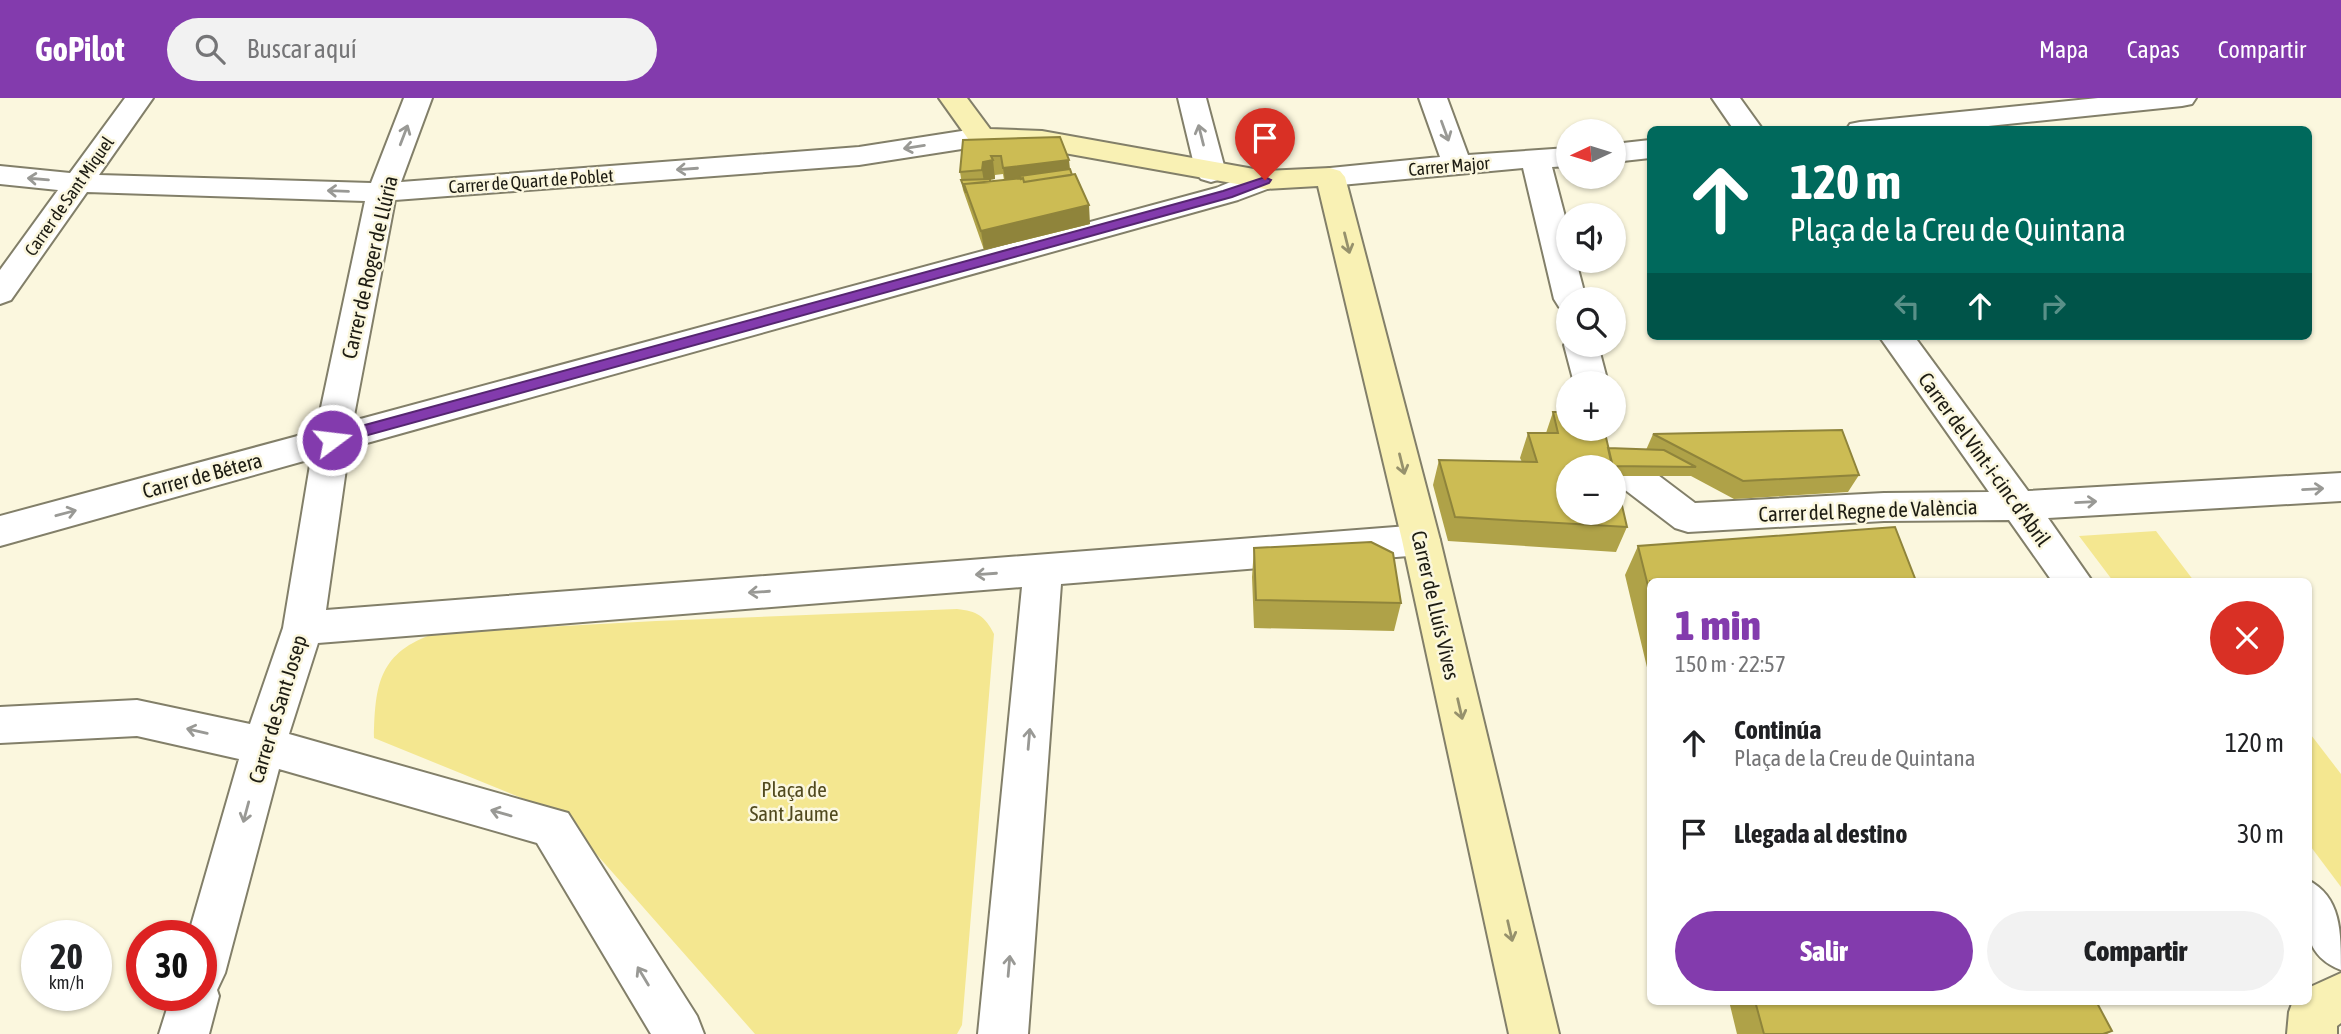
<!DOCTYPE html>
<html lang="es">
<head>
<meta charset="utf-8">
<style>
  :root { --surface:#fff; --page:#f2f2f2; --text:#202124; --muted:#757577; --accent:#833bad }
  body { margin:0; font-family:"Asap Condensed",sans-serif; background:var(--page); color:var(--text); height:100vh; display:flex; flex-direction:column; font-size:26px; white-space:nowrap }
  * { box-sizing:border-box; margin:0 }
  p { font-size:23px; color:var(--muted) }
  .icon { flex:none; width:38px; height:38px; fill:none; stroke:currentColor; stroke-width:2; stroke-linecap:round; stroke-linejoin:round }
  .map { position:relative; flex:1; overflow:hidden }
  .details { position:absolute; left:1647px; top:480px; width:665px; height:427px; display:flex; flex-direction:column; background:var(--surface); border-radius:10px; box-shadow:0 2px 5px #0004 }
  .details>* { flex:none }
  .banner { position:absolute; left:1647px; top:28px; width:665px; height:214px; border-radius:10px; box-shadow:0 2px 5px #0004; background:#00695c; color:#fff; overflow:hidden }
  .needle { width:46px; rotate:266deg }
  .tools { position:absolute; left:1556px; top:21px; display:grid; gap:14px }
  .tools a { display:grid; place-items:center; width:70px; height:70px; border-radius:50%; background:var(--surface); box-shadow:0 2px 5px #0004; font-size:35px }
  .speed { position:absolute; left:21px; top:822px; display:flex; gap:14px; font-size:35px; font-weight:700; text-align:center }
  .speed>* { display:grid; place-content:center; width:91px; height:91px; border-radius:50%; background:var(--surface); box-shadow:0 2px 5px #0004; line-height:1 }
  .speed small { font-size:18px; font-weight:400 }
  .speed .limit { border:10px solid #d22; background:#fff; color:#111 }
  .pin { position:absolute; display:grid; place-items:center; width:60px; height:60px; color:#fff; margin:-72px -30px; border-radius:50% 50% 50% 0; rotate:-45deg; box-shadow:0 0 7px #0007 }
  .pin .icon { rotate:45deg }
  .me { position:absolute; width:77px; margin:-38px; rotate:75deg; stroke-linejoin:round; filter:drop-shadow(0 0 5px #0008) }
  .turn { display:flex; align-items:center; gap:24px; height:147px; padding:0 28px; font-size:32px }
  .turn .icon { width:91px; height:91px; stroke-width:2.5 }
  .turn b { display:block; font-size:49px; line-height:60px }
  .lanes { display:flex; align-items:center; height:66px; padding:0 28px; background:#0003; justify-content:center; gap:35px; direction:ltr }
  .lanes .off { opacity:.35 }
  .round { display:grid; place-items:center; flex:none; width:74px; height:74px; border-radius:37px; background:var(--page) }
  .headline { display:flex; align-items:center; justify-content:space-between; height:119px; padding:0 28px }
  h1 { font-size:42px; font-weight:800; line-height:52px; color:var(--accent) }
  .primary-button { display:flex; gap:14px; margin-top:auto; padding:14px 28px }
  .primary-button a { flex:1; height:80px; border-radius:42px; background:var(--accent); color:#fff; font-size:28px; font-weight:800; line-height:80px; text-align:center }
  .primary-button a+a { background:var(--page); color:var(--text) }
  ul { padding:0; list-style:none }
  li { display:flex; align-items:center; gap:21px; height:91px; padding:0 28px }
  li div { flex:1 }
  li b { display:block; font-size:26px }
  li em { font-style:normal }
  header { display:flex; align-items:center; gap:42px; box-sizing:border-box; height:98px; padding:0 35px; background:var(--accent); color:#fff }
  header strong { font-size:33px }
  nav { display:flex; gap:38px; margin-inline-start:auto; font-size:24px }
  .search { width:490px; height:63px; background:var(--page); display:flex; align-items:center; gap:18px; box-sizing:border-box; padding:0 24px; border-radius:38px; color:var(--muted); font-size:26px }
  .map>svg:first-child { display:block }
  .green { fill:#f4e790 }
  .lines { fill:none; stroke-linecap:round; stroke-linejoin:round }
  .street-casing { stroke:#827f69; stroke-width:4 }
  .secondary-casing { stroke:#827f69; stroke-width:4 }
  .street { fill:#fff; fill-rule:evenodd }
  .secondary { fill:#f9f1b4; fill-rule:evenodd }
  .wall { fill:#afa248; fill-rule:evenodd }
  .shaded-wall { fill:#8f843b }
  .building { fill:#ccbc54; stroke:#8f843b; stroke-width:2 }
  .oneway { stroke:#999995 }
  .oneway2 { stroke:#96916c }
  .route { fill:#833bad; stroke:#552670; stroke-width:2 }
  .labels { text-anchor:middle; dominant-baseline:central; stroke-width:5; stroke-linejoin:round; paint-order:stroke }
  .far-street-label { font-size:18px; fill:#1d1c13; stroke:#fbf7de }
  .street-label { font-size:21px; fill:#1d1c13; stroke:#fbf7de }
  .park-label { font-size:21px; fill:#50491e; stroke:#fbf7de }
</style>
</head>
<body>
<header>
<strong>GoPilot</strong>
<div class="search"><svg class="icon" aria-label="search" viewBox="0 0 24 24"><circle cx="10" cy="10" r="6"/><path d="M15 15l6 6"/></svg>Buscar aquí</div>
<nav><a>Mapa</a><a>Capas</a><a>Compartir</a></nav>
</header>
<div class="map">
<svg width="2341" height="936" viewBox="0 0 2341 936">
  <rect width="100%" height="100%" fill="#fbf7de"/>
  <path class="green" d="M2156,433L2194,483H2113L2079,438Z
    M957,511C977,513 985,518 994,536L962,927L957,936H755L561,716L374,640C375,586 379,554 436,535L656,523Z
    M2308,633L2341,676V789L2308,745Z"/>
  <g class="lines">
    <g class="street-casing">
      <path id="street" d="M125,0H153L99,77L371,85L404,0H432L401,84L859,49L981,30L991,33L995,39L991,45L981,48L859,67L395,102L353,323L1216,90C1235,83 1256,71 1275,76L1280,82L1275,88L1238,102L349,350L326,512L1421,427L1434,432L1440,442L1434,452L1421,457L1061,486L1028,936H978L1022,489L318,545L289,636L568,715L697,918L704,936H651L537,745L279,671L225,875L217,892L219,898L209,936H159L171,898H201V838H188L239,661L137,638L0,645V609L137,602L250,626L283,530L311,361L0,448V418L316,333L365,103L87,94L11,202L0,206V172L58,92L0,86V68L70,75Z
        M1178,0H1206L1226,75L1221,81L1211,84L1201,81L1196,75Z
        M1419,0H1447L1468,57L1568,50V68L1552,69L1568,130V163H1576L1586,201H1568V211L1559,209L1554,201L1523,70L1330,88L1320,85L1315,79L1320,73L1330,70L1440,59Z
        M1712,0H1740L1763,32H1734Z
        M2098,0H2196L2192,6L2182,8L1950,32H1846L1850,26L1860,24Z
        M1650,42V60L1614,64V46Z
        M1879,238H1914L2028,393L2341,375V403L2048,420L2092,483H2052L2009,422L1884,423L1688,434L1675,430L1620,388L1615,378L1620,368L1633,364L1646,368L1695,405L1884,395L1989,394Z
        M1568,241V247H1598L1608,285H1574L1564,247Z
        M2308,782C2341,799 2341,833 2341,872C2298,855 2308,821 2308,782Z"/>
    </g>
    <g class="secondary-casing">
      <path id="secondary" d="M939,0H967L990,31L1042,33L1265,73L1330,70L1340,73L1345,79L1440,442L1559,936H1509L1402,442L1318,88L1265,91L1042,51L971,45Z
        M2341,875V925L2337,928V936H2287L2289,914L2293,903H2308V890Z"/>
    </g>
    <use href="#street" class="street"/>
    <use href="#secondary" class="secondary"/>
  </g>
  <path class="wall" d="M963,42L1070,71L1090,126L984,152L963,92L960,74ZM1003,76L1004,82L990,84V82L995,81V77Z
    M1553,314L1608,350L1646,352L1653,336L1859,377L1848,394L1734,401L1691,378H1615L1627,429L1616,454L1448,443L1433,387L1439,362L1522,364L1520,360L1528,335H1546ZM1568,369H1614V415Z
    M1638,448L1650,483V582L1625,477Z
    M1254,450L1401,505L1394,533L1254,530L1252,479Z
    M1729,903H2096L2112,933L2107,936H1737Z"/>
  <path class="shaded-wall" d="M993,62L995,81L985,82V90L982,72L983,64Z
    M1069,62L1071,80L1006,89L1003,70Z
    M1089,107L1090,126L984,152L981,133Z"/>
  <path class="building" d="M1060,39L1069,62L1003,70L1001,58H991L993,62L983,64L982,72L960,74L963,42Z
    M1070,71L1072,77L1024,84L1023,80L1021,81L1020,78Z
    M1075,76L1089,107L981,133L964,86L1023,80L1024,84Z
    M990,81V84L964,86L966,95L961,82Z
    M1553,314H1568V331H1604L1613,369H1568V415H1614V373L1627,429L1455,419L1439,362L1537,364L1528,335H1558Z
    M1842,332L1859,377L1743,383L1653,336Z
    M1608,350L1664,352L1696,369L1612,368Z
    M1895,429L1916,483H1650V496L1638,448Z
    M1371,444L1393,455L1401,505L1256,502L1254,450Z
    M1755,903H2096L2112,933L2103,936H1764Z"/>
  <defs><path id="oneway-shaft" d="M-6 0H5M1.5-3L5.5 0L1.5 3" fill="none" stroke-width="1.6" stroke-linecap="round" stroke-linejoin="round" transform="scale(1.75)"/></defs>
  <g class="oneway">
    <use href="#oneway-shaft" transform="translate(1445 33) rotate(70)"/>
    <use href="#oneway-shaft" transform="translate(404 37) rotate(-69)"/>
    <use href="#oneway-shaft" transform="translate(1201 37) rotate(-104)"/>
    <use href="#oneway-shaft" transform="translate(914 49) rotate(171)"/>
    <use href="#oneway-shaft" transform="translate(687 71) rotate(176)"/>
    <use href="#oneway-shaft" transform="translate(38 81) rotate(-175)"/>
    <use href="#oneway-shaft" transform="translate(338 93) rotate(-178)"/>
    <use href="#oneway-shaft" transform="translate(2313 391) rotate(-3)"/>
    <use href="#oneway-shaft" transform="translate(2086 404) rotate(-3)"/>
    <use href="#oneway-shaft" transform="translate(66 415) rotate(-15)"/>
    <use href="#oneway-shaft" transform="translate(986 476) rotate(176)"/>
    <use href="#oneway-shaft" transform="translate(759 494) rotate(176)"/>
    <use href="#oneway-shaft" transform="translate(197 633) rotate(-167)"/>
    <use href="#oneway-shaft" transform="translate(1029 641) rotate(-85)"/>
    <use href="#oneway-shaft" transform="translate(246 714) rotate(105)"/>
    <use href="#oneway-shaft" transform="translate(501 715) rotate(-164)"/>
    <use href="#oneway-shaft" transform="translate(1009 868) rotate(-85)"/>
    <use href="#oneway-shaft" transform="translate(643 878) rotate(-121)"/>
  </g>
  <g class="oneway2">
    <use href="#oneway-shaft" transform="translate(1347 145) rotate(76)"/>
    <use href="#oneway-shaft" transform="translate(1402 366) rotate(76)"/>
    <use href="#oneway-shaft" transform="translate(1460 611) rotate(77)"/>
    <use href="#oneway-shaft" transform="translate(1510 833) rotate(77)"/>
  </g>
  <path class="route" d="M1265,79L1271,82L1269,85L1232,99L332,347L325,342L332,336L1223,93Z"/>
  <g class="labels">
    <g class="far-street-label">
      <text transform="translate(1449 68) rotate(-5)">Carrer Major</text>
      <text transform="translate(531 83) rotate(-4)">Carrer de Quart de Poblet</text>
      <text transform="translate(69 98) rotate(-55)">Carrer de Sant Miquel</text>
    </g>
    <g class="street-label">
      <text transform="translate(369 169) rotate(-77)">Carrer de Roger de Llúria</text>
      <text transform="translate(1985 361) rotate(54)">Carrer del Vint-i-cinc d'Abril</text>
      <text transform="translate(202 377) rotate(-15)">Carrer de Bétera</text>
      <text transform="translate(1868 412) rotate(-2)">Carrer del Regne de València</text>
      <text transform="translate(1436 507) rotate(77)">Carrer de Lluís Vives</text>
      <text transform="translate(277 611) rotate(-73)">Carrer de Sant Josep</text>
    </g>
    <g class="park-label">
      <text x="794" y="691">Plaça de<tspan x="794" dy="24">Sant Jaume</tspan></text>
    </g>
  </g>
</svg>
<div class="tools">
<a><svg class="needle" viewBox="-14 -14 28 28"><path d="M0-13l5 13h-10z" fill="#e53935"/><path d="M0 13l5-13h-10z" fill="#757577"/></svg></a>
<a><svg class="icon" aria-label="sound" viewBox="0 0 24 24"><path d="M4 9h4l5-4v14l-5-4H4zM17 9q2 3 0 6"/></svg></a>
<a><svg class="icon" aria-label="search" viewBox="0 0 24 24"><circle cx="10" cy="10" r="6"/><path d="M15 15l6 6"/></svg></a>
<a>+</a>
<a>−</a>
</div>
<div class="speed"><div>20<small>km/h</small></div><div class="limit">30</div></div>
<div class="pin" style="left:1265px;top:82px;background:#d93025"><svg class="icon" aria-label="arrive" viewBox="0 0 24 24"><path d="M6 21V4h12l-3 4 3 4H6"/></svg></div>
<svg class="me" style="left:332px;top:342px" viewBox="-20 -20 40 40"><circle r="17" fill="#833bad" stroke="#fff" stroke-width="3"/><path d="M0-11L8 9 0 5-8 9z" fill="#fff"/></svg>
<div class="banner">
<div class="turn"><svg class="icon" aria-label="ahead" viewBox="0 0 24 24"><path d="M12 20V5M6 11l6-6 6 6"/></svg><div><b>120 m</b>Plaça de la Creu de Quintana</div></div>
<div class="lanes"><svg class="icon off" aria-label="left" viewBox="0 0 24 24"><path d="M17 20v-9H6M10 6l-5 5 5 5"/></svg><svg class="icon" aria-label="ahead" viewBox="0 0 24 24"><path d="M12 20V5M6 11l6-6 6 6"/></svg><svg class="icon off" aria-label="right" viewBox="0 0 24 24"><path d="M7 20v-9h11M14 6l5 5-5 5"/></svg></div>
</div>
<section class="details">
<div class="headline"><div><h1>1 min</h1><p>150 m · 22:57</p></div><a class="round" style="background:#d93025;color:#fff"><svg class="icon" aria-label="close" viewBox="0 0 24 24"><path d="M6 6l12 12M18 6L6 18"/></svg></a></div>
<ul>
<li><svg class="icon" aria-label="ahead" viewBox="0 0 24 24"><path d="M12 20V5M6 11l6-6 6 6"/></svg><div><b>Continúa</b><p>Plaça de la Creu de Quintana</p></div><em>120 m</em></li>
<li><svg class="icon" aria-label="arrive" viewBox="0 0 24 24"><path d="M6 21V4h12l-3 4 3 4H6"/></svg><div><b>Llegada al destino</b></div><em>30 m</em></li>
</ul>
<div class="primary-button"><a>Salir</a><a>Compartir</a></div>
</section>
</div>
</body>
</html>
